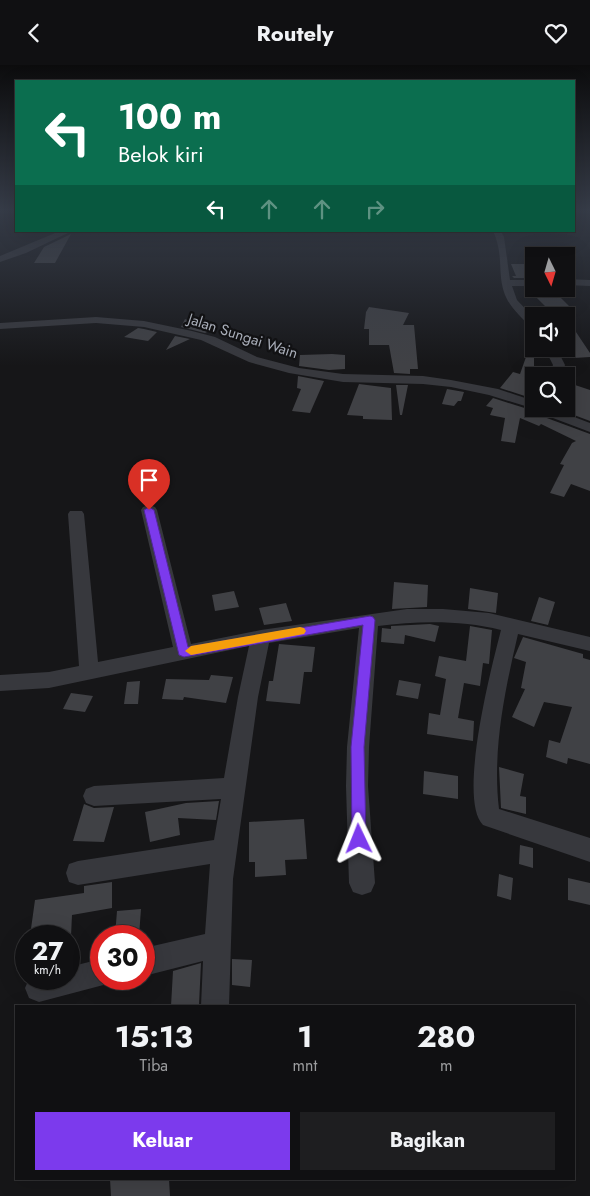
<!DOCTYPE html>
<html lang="id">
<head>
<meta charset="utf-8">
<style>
  :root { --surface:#101012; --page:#1e1e20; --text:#f1f3f6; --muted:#9c9d9f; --line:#303032; --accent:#7c3aed }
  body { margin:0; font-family:Jost,sans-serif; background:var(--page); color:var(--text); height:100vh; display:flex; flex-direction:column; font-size:19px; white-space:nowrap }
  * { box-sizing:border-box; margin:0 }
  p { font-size:16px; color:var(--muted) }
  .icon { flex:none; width:28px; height:28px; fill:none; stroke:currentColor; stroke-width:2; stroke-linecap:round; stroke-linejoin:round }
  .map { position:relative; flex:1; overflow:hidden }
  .panel { position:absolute; left:15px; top:940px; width:560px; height:175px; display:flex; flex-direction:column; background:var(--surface); border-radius:0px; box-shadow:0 5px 20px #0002,0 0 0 1px var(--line) }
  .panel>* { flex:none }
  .hud { position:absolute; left:15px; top:15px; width:560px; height:152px; border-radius:0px; box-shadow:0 5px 20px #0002,0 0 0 1px var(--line); background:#0b6e4f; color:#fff; overflow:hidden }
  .needle { width:32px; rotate:175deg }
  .buttons { position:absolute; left:525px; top:182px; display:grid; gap:10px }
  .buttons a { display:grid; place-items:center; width:50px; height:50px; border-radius:0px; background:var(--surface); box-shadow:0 5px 20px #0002,0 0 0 1px var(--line); font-size:25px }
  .speed { position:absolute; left:15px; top:860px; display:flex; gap:10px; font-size:25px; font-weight:700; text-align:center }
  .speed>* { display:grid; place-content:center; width:65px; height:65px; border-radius:50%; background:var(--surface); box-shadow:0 5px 20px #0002,0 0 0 1px var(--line); line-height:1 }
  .speed small { font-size:12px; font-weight:400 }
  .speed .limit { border:8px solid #d22; background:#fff; color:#111 }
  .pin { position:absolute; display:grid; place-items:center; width:42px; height:42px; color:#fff; margin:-51px -21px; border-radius:50% 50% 50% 0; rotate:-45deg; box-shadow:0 0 5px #0007 }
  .pin .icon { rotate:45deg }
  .me { position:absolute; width:55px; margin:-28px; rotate:358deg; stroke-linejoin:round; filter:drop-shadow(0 0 4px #0008) }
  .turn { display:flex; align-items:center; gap:18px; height:105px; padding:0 20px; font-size:22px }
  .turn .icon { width:65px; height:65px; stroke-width:2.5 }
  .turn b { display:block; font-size:35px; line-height:42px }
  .lanes { display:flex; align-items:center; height:48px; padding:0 20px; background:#0003; justify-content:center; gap:25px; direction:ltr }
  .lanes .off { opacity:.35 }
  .eta { display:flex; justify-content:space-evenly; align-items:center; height:85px; text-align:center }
  .eta b { font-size:30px; font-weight:700; line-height:35px }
  .primary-button { display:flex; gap:10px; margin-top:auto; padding:10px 20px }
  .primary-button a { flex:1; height:58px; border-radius:0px; background:var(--accent); color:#fff; font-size:20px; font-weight:700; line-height:58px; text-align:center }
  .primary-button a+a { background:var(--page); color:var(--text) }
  header { display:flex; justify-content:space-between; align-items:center; height:65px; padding:0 20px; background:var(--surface); font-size:22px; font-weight:700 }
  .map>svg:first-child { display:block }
  .building { fill:#404145 }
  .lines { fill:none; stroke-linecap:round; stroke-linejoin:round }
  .minor { fill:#37383d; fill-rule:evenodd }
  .route { fill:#7c3aed; stroke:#51269a }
  .slow { fill:#f59e0b }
  .labels { text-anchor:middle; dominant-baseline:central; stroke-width:4.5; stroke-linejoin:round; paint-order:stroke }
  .far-street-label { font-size:15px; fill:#a8adb8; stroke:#111113 }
</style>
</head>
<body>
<header><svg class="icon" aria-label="back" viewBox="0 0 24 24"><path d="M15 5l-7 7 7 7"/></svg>Routely<svg class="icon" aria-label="heart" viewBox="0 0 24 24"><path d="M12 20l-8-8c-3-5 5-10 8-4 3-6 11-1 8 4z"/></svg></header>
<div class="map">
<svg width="590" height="1131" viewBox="0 0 590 1131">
  <rect width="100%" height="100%" fill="#161618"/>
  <path class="building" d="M71,169L55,198H34L44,182Z
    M511,199H527L534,213H514L512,211H516Z
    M558,230L571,243L548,244L536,232Z
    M369,242L409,248L403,260H414L418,304H410V309L394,308L389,280H369V264H364L366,247Z
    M566,252L590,288V292L574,293L566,283Z
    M185,254L211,265L205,268L181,262Z
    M138,263L144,264L157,267L148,276L124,272Z
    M175,271L190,274L166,285Z
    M532,275L534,276V334L500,323L513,307L520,309Z
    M332,289L345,290V304L329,305L299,301L300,290Z
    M298,311L324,316L310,348L292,346L301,324L297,323Z
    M566,317L590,325V356L566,347Z
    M359,319L391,323L392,355L363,354V351L347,350Z
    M396,320H408L402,350H400Z
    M447,324L464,327L461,336H458L454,341L442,339Z
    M493,333L534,346L536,349L590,369V426L571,419L564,432L550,428L564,400L560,399L572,378L576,376L541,359L539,361L520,353L515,378L501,376L505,353L490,350L493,343L486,341Z
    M394,517L428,520L427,542L392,544Z
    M470,523L498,528L496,548L468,544Z
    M234,526L239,542L215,546L212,530Z
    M539,532L555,537L548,560L531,556Z
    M286,538L292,556L264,560L259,543Z
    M430,559L439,561L435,577L405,570L404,579L381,577L382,563L391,564V561Z
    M470,561L492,565L489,599L483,598L480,621L464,618L458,653L474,656L473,676L427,669L429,648L440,650L446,614L435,611L439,591L466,596Z
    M523,572L583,589V593L590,595V699L568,693L567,699L546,692L549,675L560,678L572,642L544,637L534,662L512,652L525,624L521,623L526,597L514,593Z
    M279,579L315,582L312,607H304L300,639L266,636L269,616H273Z
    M211,610L233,612L226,638L184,632L183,635L162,634L166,614L209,615Z
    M399,615L421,619L418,634L396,630Z
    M140,616L138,639H124L127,617Z
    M71,628L93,631L85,647L63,644Z
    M499,702L524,709L520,731L526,732V749L501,743Z
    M424,706L458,711V734L423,729Z
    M219,736L216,755L178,753L180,770L150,777L145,747L186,738Z
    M84,739L94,743L114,742L104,777L73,776Z
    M304,754L307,794L285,795L286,810L255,812V797H249V757Z
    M520,780L533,783V803L519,799Z
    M499,809L513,813L511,835L497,831Z
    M568,813L590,818V840L568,835Z
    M112,817V843L72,850L71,871H30L35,835L84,828V821Z
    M141,844L139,871H115L117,846Z
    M232,894L252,895L250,922L232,920Z
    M201,898L199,940L171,941L173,906Z
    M110,1114H169L170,1131H111Z"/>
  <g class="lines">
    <path class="minor" d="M60,166H72L26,188L0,197V191Z
      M493,166H501L504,172L510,215H534V221H512L517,235L534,253V263C528,261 524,255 519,250C490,221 508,198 493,166Z
      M566,214L590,215V221L566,220Z
      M96,252L144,256L192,266L215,272L257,292L299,303L343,309L423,311L451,315L498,324L534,336L535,344L489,330L451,322L423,319L343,317L289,308L249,297L201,275L144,262L96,258L0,264V258Z
      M545,284H557L565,300L561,311H549L553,300Z
      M535,344H553L590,358V367L537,347Z
      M149,440L155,442L157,445L191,579L261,565L407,544H443L489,548L590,572V586L518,569C505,625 492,685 499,744L590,773V797L483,760C457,734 492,600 501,565C461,555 418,556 378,561L369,682L368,721L375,818L371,827L362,830L353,827L349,818L346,721L347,682L359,563L269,578L258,632L233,814L229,941H201L203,896L144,911V883L205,869L210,799L78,820L69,817L66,808L69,799L78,796L214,775L221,734L94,741L86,738L83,731L86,724L94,721L224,713L238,632L249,581L49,623L0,626V610L49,607L79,601L68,449L70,446H82L84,449L98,597L173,582L141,445L143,442Z
      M101,894V914H112L111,918L39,937L29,933L25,923L29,914H69V902Z"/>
  </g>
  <linearGradient id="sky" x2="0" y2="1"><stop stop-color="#0c0c0d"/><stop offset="0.48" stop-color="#363c48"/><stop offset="1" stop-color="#363c48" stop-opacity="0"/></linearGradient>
  <rect width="590" height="301" fill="url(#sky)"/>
  <path class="route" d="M149,442L154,445L188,582L370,551L373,552L375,555L364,682L366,774L364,779L359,781L354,779L352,774L351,682L363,560L184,592L179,590L144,445Z"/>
  <path class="slow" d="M300,562L304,563L306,566L304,569L191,590L185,586L191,581Z"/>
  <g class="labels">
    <g class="far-street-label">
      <text transform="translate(243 271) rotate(18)">Jalan Sungai Wain</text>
    </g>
  </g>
</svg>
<div class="buttons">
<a><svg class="needle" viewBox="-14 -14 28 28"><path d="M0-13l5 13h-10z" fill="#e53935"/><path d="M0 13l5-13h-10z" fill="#9c9d9f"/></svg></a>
<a><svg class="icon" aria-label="sound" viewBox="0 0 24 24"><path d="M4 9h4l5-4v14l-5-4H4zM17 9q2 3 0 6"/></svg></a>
<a><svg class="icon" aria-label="search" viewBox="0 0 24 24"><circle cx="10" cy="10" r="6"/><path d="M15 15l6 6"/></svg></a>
</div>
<div class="speed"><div>27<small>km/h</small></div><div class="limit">30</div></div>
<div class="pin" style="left:149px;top:445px;background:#d93025"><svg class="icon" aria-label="arrive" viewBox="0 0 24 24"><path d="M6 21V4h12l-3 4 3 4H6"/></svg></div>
<svg class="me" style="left:359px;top:774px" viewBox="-20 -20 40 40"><path d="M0-17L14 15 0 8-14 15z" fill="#7c3aed" stroke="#fff" stroke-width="4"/></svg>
<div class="hud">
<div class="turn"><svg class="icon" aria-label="left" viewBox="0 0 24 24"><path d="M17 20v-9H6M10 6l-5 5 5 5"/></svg><div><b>100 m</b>Belok kiri</div></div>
<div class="lanes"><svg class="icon" aria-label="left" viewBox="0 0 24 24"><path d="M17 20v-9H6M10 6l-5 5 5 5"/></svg><svg class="icon off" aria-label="ahead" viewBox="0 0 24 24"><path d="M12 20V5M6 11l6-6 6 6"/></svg><svg class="icon off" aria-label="ahead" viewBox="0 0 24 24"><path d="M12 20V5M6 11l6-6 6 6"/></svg><svg class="icon off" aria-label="right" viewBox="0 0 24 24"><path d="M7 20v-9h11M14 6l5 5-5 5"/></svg></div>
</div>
<section class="panel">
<div class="eta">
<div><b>15:13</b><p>Tiba</p></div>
<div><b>1</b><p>mnt</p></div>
<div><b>280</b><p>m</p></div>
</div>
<div class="primary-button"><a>Keluar</a><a>Bagikan</a></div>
</section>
</div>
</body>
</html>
